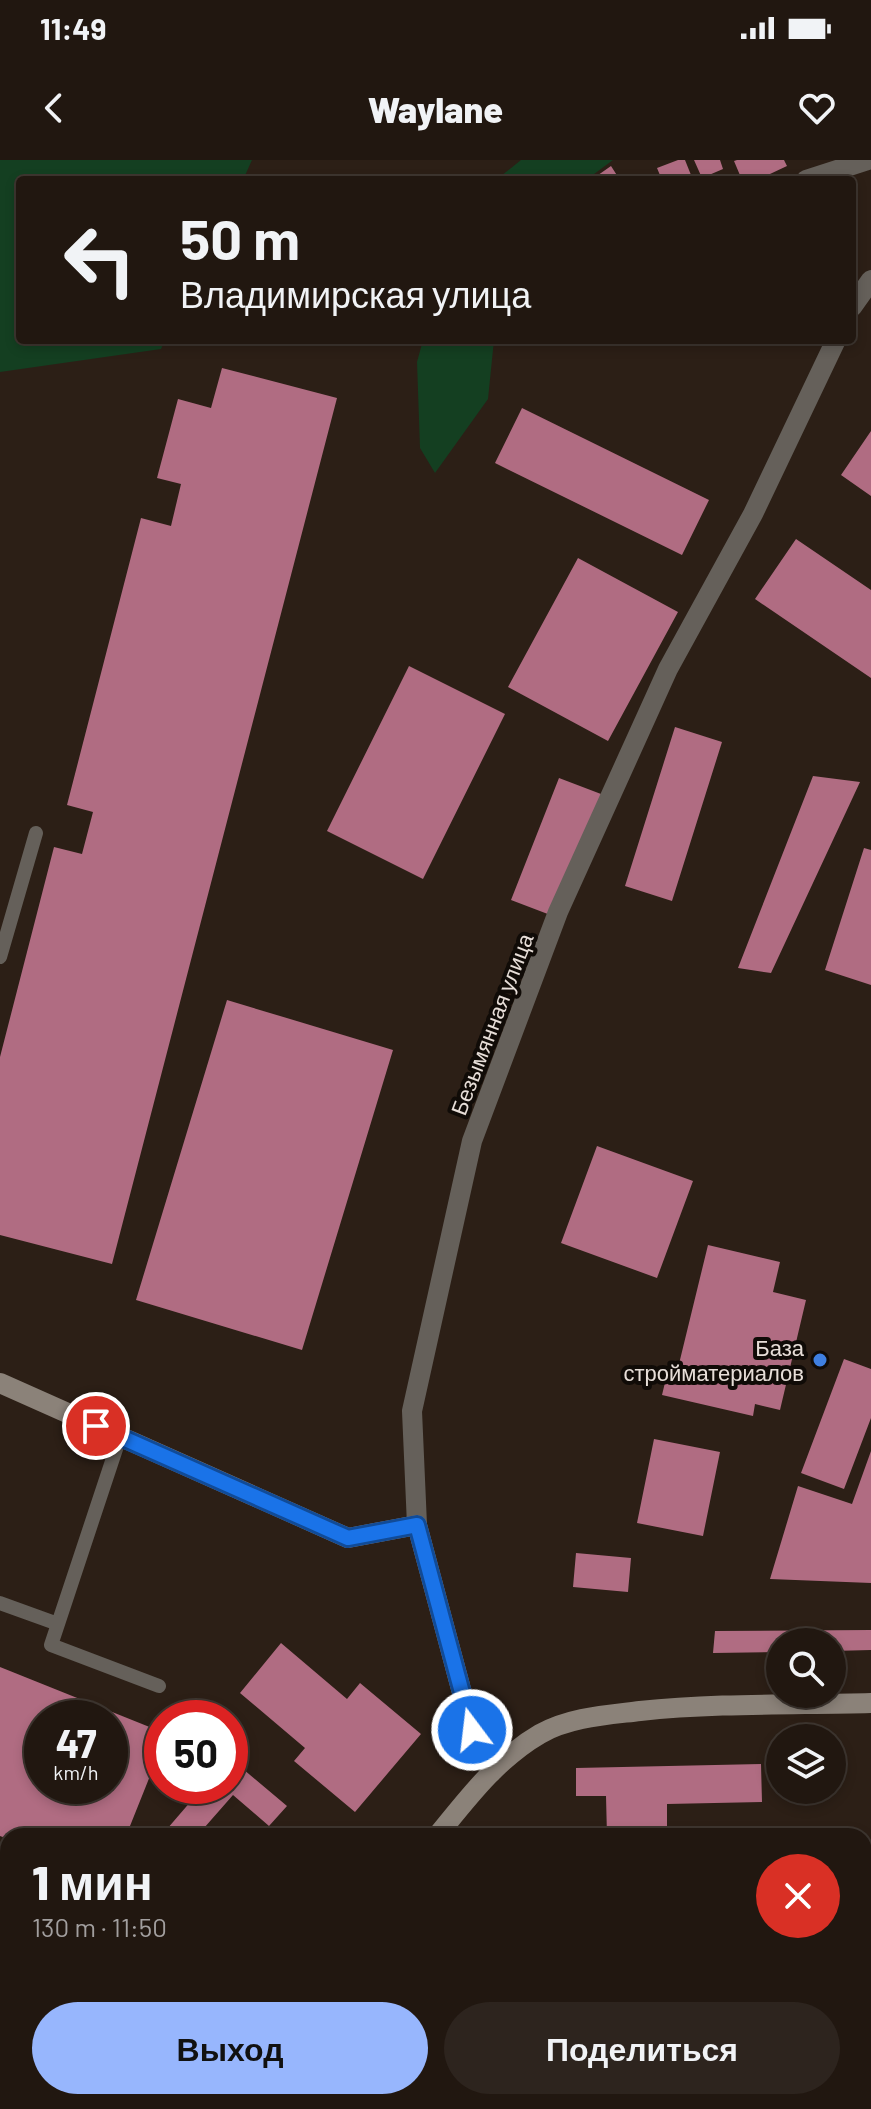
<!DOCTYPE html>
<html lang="ru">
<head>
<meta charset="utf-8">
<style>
  :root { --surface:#211710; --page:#2d241e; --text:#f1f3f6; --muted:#a29f9f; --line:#3e3630; --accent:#97b6fd }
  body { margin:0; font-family:Barlow,sans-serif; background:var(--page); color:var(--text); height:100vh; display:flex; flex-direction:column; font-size:30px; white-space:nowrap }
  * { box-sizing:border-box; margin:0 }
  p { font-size:26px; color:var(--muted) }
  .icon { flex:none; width:44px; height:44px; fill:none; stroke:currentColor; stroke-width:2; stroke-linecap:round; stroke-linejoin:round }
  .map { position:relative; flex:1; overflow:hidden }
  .side { position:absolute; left:0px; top:1668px; width:872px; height:282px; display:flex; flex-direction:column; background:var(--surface); border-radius:24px 24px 0 0; box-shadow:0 4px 12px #0003,0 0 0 2px var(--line) }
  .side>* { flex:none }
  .guide { position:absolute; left:16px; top:16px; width:840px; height:168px; border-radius:8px; box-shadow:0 4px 12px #0003,0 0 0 2px var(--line); background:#211710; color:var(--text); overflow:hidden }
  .controls { position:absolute; left:766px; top:1468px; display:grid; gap:16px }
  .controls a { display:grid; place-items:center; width:80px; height:80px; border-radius:50%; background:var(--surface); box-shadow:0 4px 12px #0003,0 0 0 2px var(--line); font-size:40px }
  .speed { position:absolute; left:24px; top:1540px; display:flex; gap:16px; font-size:40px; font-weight:700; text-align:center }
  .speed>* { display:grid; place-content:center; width:104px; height:104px; border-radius:50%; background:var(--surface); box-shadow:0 4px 12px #0003,0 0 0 2px var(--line); line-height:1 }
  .speed small { font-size:20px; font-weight:400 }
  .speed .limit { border:12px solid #d22; background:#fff; color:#111 }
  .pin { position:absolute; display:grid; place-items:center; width:68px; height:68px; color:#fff; margin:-34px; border:4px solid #fff; border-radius:50%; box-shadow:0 2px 8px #0007 }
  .me { position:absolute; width:88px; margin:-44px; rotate:345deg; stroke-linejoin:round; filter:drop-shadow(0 0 6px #0008) }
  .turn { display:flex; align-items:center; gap:28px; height:168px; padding:0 32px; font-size:36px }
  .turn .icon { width:104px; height:104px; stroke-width:2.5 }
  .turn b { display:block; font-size:56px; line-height:68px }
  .round { display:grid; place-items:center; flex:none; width:84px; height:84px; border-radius:42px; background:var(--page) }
  .head { display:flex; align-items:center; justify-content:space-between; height:136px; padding:0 32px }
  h1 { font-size:48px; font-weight:800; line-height:60px }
  .cta { display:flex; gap:16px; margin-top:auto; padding:16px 32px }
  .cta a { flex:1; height:92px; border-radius:48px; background:var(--accent); color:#111; font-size:32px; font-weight:800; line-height:92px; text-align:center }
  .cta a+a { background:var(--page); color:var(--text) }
  .status { display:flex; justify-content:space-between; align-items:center; height:56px; padding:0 40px; background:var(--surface); direction:ltr }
  .status svg { height:22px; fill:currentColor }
  header { display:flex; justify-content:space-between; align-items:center; height:104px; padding:0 32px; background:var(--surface); font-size:36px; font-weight:800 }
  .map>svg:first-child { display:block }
  .green { fill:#143f21 }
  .building { fill:#b06c82; fill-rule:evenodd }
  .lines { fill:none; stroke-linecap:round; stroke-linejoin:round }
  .service { stroke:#65605a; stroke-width:14 }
  .minor { stroke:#65605a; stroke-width:20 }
  .secondary { stroke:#8b8279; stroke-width:20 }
  .route-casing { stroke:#114b97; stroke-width:20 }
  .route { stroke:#1a73e8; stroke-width:14 }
  .shop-dot { fill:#3f7fe0; stroke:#100b07; stroke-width:3 }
  .labels { text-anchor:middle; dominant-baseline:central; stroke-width:8; stroke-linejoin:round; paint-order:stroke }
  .street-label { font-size:22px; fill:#e7ded8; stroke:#100b07 }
  .poi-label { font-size:22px; fill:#e7ded8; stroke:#100b07; text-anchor:end }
</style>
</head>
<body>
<div class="status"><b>11:49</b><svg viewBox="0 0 49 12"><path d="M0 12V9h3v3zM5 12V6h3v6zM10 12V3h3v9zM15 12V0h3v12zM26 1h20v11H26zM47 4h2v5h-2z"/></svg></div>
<header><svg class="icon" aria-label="back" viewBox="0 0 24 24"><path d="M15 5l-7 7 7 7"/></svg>Waylane<svg class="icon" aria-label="heart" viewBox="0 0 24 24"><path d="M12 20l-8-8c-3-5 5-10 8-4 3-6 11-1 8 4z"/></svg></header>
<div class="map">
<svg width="871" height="1949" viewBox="0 0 871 1949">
  <rect width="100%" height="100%" fill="#2c1f16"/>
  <path class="green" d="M0,0H252L243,20H20V180H165L161,189L0,212Z
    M521,0H613L586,20H496Z
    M423,180H494L488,239L435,313L420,288L417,202Z
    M871,1808V1949H715L714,1942H864V1809Z"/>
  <path class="building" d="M678,0H685L693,20H662L657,8Z
    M694,0H720L723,9L702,18Z
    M737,0H784L787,6L757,20H742L734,1Z
    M611,6L620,20H591Z
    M222,208L337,238L112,1104L0,1075V897L54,687L82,694L93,652L67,645L141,358L171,366L181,324L157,318L178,239L211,248Z
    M522,248L709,340L682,395L495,303Z
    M871,271V336L841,315Z
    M796,379L871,430V518L755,439Z
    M578,398L678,452L608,581L508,527Z
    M409,506L505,554L423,719L327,671Z
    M675,567L722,582L672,741L625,726Z
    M813,616L860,622L771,813L738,808Z
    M559,618L601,634L553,756L511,740Z
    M864,688L871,690V825L825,810Z
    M227,840L393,890L302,1190L136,1140Z
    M597,986L693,1021L657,1118L561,1083Z
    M708,1085L780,1102L773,1132L806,1140L780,1250L755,1244L753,1256L662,1235L669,1206L678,1208Z
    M844,1199L871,1209V1258L844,1329L801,1313Z
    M654,1279L720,1292L703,1376L637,1363Z
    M871,1291V1423L770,1419L798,1326L852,1344Z
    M576,1393L631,1398L628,1432L573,1427Z
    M871,1470V1490L832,1491V1482H780V1492L713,1493L715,1471Z
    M281,1483L347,1539L360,1523L421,1574L355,1652L294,1601L305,1588L240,1533Z
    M0,1507L162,1572V1586L126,1676H8V1679L0,1676ZM42,1558H110V1626H42Z
    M230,1598L287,1646L269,1666L233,1635L197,1676H161L204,1626H230Z
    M761,1604L762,1642L667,1644V1676H607L606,1636H576V1608Z
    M3,1829H8V1886H0Z
    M8,1907V1940L0,1942V1909Z
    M98,1942H143L137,1949H101L103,1946Z
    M446,1942H584L585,1949H448Z"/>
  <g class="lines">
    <path class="service" d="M0,797L36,673
      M0,1443L58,1464L120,1277
      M58,1464L51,1485L159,1526
      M418,1942L419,1949"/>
    <path class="minor" d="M806,20L868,0
      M852,147L871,120
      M417,1365L412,1251L472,981L558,752L668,509L753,354L836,180
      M643,1942L645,1949"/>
    <path class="secondary" d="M0,1223L348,1378L417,1365L472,1570L497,1607
      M437,1676C468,1638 497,1599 540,1574C570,1557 608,1555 640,1551C717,1543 794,1545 871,1543
      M229,1949L234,1942"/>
  </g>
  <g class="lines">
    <g class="route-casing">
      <path id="route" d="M96,1266L348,1378L417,1365L472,1570"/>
    </g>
    <use href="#route" class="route"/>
  </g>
  <circle class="shop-dot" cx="820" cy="1200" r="8"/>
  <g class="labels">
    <g class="street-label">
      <text transform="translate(491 864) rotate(-69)">Безымянная улица</text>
    </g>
    <g class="poi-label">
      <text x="804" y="1187">База<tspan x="804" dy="25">стройматериалов</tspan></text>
    </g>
  </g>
</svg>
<div class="controls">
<a><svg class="icon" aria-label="search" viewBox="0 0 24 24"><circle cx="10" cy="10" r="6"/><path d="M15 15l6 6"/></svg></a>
<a><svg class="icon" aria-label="layers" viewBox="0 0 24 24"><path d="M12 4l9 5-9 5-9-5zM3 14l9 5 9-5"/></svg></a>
</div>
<div class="speed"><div>47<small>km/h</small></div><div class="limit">50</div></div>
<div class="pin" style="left:96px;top:1266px;background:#d93025"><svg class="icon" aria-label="arrive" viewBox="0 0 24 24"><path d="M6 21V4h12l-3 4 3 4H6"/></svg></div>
<svg class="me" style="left:472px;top:1570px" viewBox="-20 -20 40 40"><circle r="17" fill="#1a73e8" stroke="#fff" stroke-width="3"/><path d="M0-11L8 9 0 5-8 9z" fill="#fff"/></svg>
<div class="guide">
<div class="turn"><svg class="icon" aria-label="left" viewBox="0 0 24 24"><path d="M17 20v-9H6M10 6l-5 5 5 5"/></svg><div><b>50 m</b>Владимирская улица</div></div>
</div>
<section class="side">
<div class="head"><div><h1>1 мин</h1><p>130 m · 11:50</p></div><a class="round" style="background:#d93025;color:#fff"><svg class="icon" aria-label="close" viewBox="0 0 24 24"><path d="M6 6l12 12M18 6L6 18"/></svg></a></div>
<div class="cta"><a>Выход</a><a>Поделиться</a></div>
</section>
</div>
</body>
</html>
